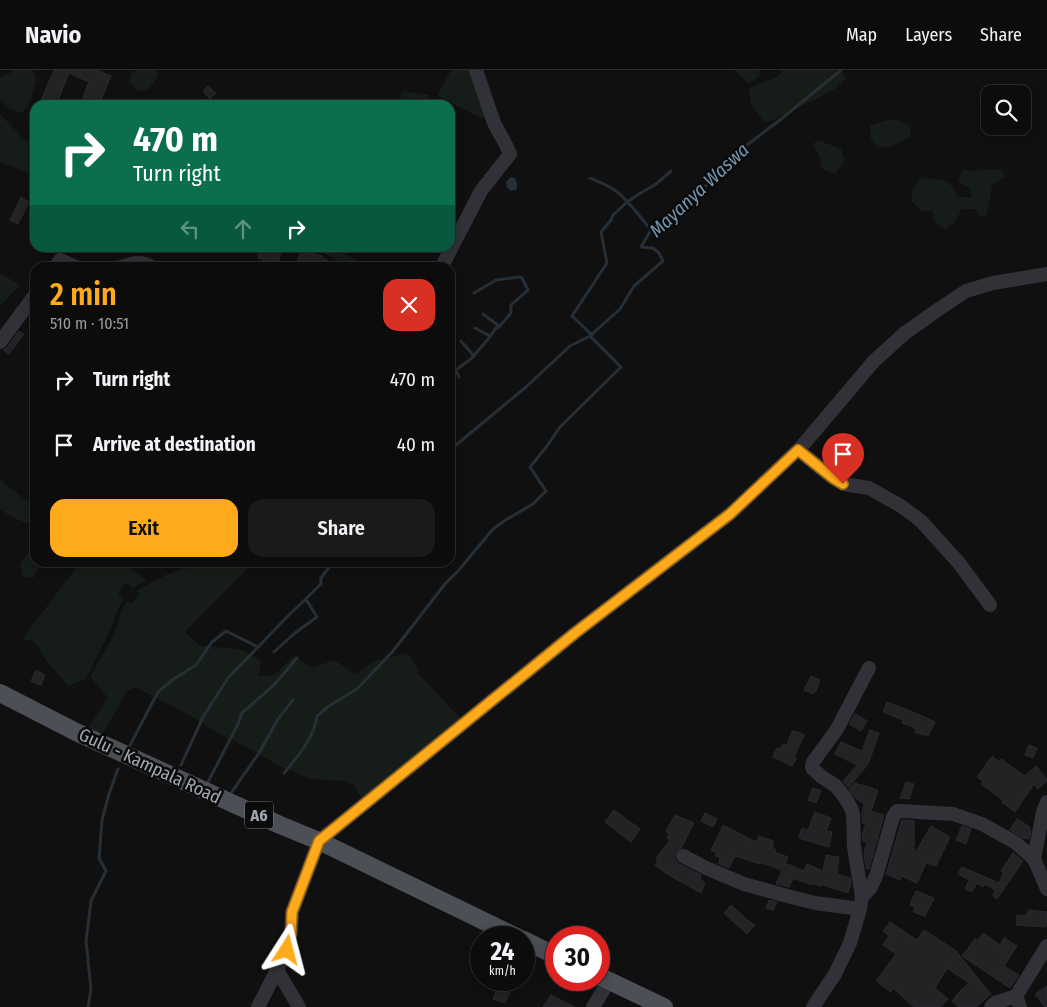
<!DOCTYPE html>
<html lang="en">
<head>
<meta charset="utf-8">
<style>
  :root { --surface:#0c0c0d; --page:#1a1a1b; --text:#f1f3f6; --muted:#9a9b9d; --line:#2c2c2e; --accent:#ffaa1a }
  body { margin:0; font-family:"Fira Sans Condensed",sans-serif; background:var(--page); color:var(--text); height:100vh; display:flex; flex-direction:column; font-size:19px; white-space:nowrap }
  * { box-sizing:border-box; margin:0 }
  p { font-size:16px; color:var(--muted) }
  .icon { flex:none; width:28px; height:28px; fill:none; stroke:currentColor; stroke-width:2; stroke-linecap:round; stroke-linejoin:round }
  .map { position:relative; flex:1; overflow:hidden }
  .sheet { position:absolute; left:30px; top:192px; width:425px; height:305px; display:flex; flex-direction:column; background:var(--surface); border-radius:15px; box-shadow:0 2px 12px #0003,0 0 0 1px var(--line) }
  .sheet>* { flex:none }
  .top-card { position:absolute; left:30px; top:30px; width:425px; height:152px; border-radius:15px; box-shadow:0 2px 12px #0003,0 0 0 1px var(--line); background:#0b6e4f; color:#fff; overflow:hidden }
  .buttons { position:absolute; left:981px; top:15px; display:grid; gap:10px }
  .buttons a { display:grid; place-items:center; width:50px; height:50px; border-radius:10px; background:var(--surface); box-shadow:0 2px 12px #0003,0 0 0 1px var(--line); font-size:25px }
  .speed { position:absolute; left:470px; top:856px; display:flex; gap:10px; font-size:25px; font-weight:700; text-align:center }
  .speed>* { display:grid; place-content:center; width:65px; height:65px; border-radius:50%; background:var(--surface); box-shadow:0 2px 12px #0003,0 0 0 1px var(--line); line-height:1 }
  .speed small { font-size:12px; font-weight:400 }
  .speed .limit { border:8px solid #d22; background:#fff; color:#111 }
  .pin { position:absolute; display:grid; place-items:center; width:42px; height:42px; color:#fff; margin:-51px -21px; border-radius:50% 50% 50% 0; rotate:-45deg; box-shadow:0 0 5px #0007 }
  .pin .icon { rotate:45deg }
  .me { position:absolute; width:55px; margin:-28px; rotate:9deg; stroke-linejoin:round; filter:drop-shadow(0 0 4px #0008) }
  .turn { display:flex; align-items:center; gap:18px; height:105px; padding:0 20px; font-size:22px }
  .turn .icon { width:65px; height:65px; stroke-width:2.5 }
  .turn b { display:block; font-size:35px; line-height:42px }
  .lanes { display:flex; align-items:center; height:48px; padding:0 20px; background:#0003; justify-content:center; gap:25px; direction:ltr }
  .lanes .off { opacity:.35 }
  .round { display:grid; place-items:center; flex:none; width:52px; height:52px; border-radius:15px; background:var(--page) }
  .summary { display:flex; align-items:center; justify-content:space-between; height:85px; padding:0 20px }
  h1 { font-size:30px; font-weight:600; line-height:38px; color:var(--accent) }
  .action { display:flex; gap:10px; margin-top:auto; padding:10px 20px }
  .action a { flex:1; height:58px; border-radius:15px; background:var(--accent); color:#111; font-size:20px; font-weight:600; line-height:58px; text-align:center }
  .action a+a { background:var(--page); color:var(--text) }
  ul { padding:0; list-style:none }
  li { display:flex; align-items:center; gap:15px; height:65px; padding:0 20px }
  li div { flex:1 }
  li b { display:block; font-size:19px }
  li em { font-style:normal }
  header { display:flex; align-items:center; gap:30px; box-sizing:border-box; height:70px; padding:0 25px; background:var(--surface); border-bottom:1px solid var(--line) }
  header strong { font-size:24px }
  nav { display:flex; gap:28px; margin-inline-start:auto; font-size:18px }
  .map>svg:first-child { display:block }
  .green { fill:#161c17 }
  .water { fill:#262f36 }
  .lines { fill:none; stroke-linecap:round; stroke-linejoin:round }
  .stream { stroke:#262f36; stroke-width:3 }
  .building { fill:#232326; stroke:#2a2a2e }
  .minor { stroke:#313237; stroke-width:14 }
  .major { stroke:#4c4f56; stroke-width:18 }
  .route-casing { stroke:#a66e11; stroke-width:12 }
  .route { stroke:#ffaa1a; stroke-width:9 }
  .labels { text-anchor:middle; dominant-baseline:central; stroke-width:5; stroke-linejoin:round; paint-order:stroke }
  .shield { fill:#0b0b0c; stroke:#737881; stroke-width:1 }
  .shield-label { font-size:16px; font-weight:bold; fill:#a0a7b3 }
  .street-label { font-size:18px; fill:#a0a7b3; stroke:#0b0b0c }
  .water-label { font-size:19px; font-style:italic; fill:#7397b2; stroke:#0b0b0c }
</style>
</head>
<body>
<header>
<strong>Navio</strong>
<nav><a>Map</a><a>Layers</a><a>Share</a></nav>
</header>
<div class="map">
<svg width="1047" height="937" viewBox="0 0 1047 937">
  <rect width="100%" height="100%" fill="#101011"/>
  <path class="green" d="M14,0H33L36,11L29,35L23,43L10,39L0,30V7L10,3Z
    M137,0H157L158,6L149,19L138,21L129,12L132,2Z
    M451,0H474L494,54L437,26Z
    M735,0H759L760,6L748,14Z
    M783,0H840L847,8L834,20L773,50L764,52L751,34L749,18L777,7Z
    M402,21L429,25L426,35H397Z
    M0,44L23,68L35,75V104L33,105L0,92Z
    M892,49L901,51L911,57L910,67L892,76L878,78L871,69L870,55Z
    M818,70L841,79L845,91L835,104L821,98L820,87L814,77L813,74Z
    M1001,99L1005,106L992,116L987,145L980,146L975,139H962L955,152L945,160L935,152L932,141H922L911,131L914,117L920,108C941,110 949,106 958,127H972L969,117L958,112L962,101Z
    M321,178H332L357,190L369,197H350L319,181Z
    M0,203L20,215L0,236Z
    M0,410L25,429L35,435V454C23,454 10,446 0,439Z
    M35,464V492L41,493L33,508L23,506L20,494L29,482L31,468Z
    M201,492L253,493L185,562L199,575L243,580L261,591L259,606L275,605L294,585L312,598L334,590L355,604L375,591L408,583L419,600L417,602L462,650L363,731L354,715L343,711L310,709L279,696L252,680L222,665L180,640L135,617L127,621L101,667L85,662L108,628L90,607L115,562L122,539L127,531L131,534L140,524L136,521L166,505Z
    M80,493H125L146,510L133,518L126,513L118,523L124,529L118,539L110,561L86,609L68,616L44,588L35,572L22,569Z"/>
  <path class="water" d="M511,107L515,108L517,114V119L511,121L507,118L506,112Z"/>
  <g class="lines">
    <path class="stream" d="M590,108C599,112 608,115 616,121C629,131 640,147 651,160
      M483,244L499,256
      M475,258L490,266
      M592,265L572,246L607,193L601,162L611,150L613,145L627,132L639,124L656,114L671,101
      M461,271L474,286
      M459,307L456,300L472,288L488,269L496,258L499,257L511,243V235L528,220L522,208L519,207L496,210L474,223
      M450,380L526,317L570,276L590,266L620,239L634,216L663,191L659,183L653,178L641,177L651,160L712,111L722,94L780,50L841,0
      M274,582L295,563L317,547L306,529
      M128,679L158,622L175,608L196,595L212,572L226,561L258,577
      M181,695L203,647L228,608L286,548L321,514V508L333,492
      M284,703C298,686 314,668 317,646L329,636L357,619L393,581L445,514L458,501L493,459L504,451L533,434L546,421L530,397L547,376L560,357L621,297L590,266
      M208,712L238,654L242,643L274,615L297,588
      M231,723L259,683L278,649L293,630
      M88,937L91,919L86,871L91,831L106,801L99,788L102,750L109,724L118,699"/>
  </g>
  <path class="building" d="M54,0H97L111,6L99,35H80L89,12L69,3L56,35H39Z
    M208,16L216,23L210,29L203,21Z
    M21,127L29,132L18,154L10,150Z
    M260,178H282L278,193L262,191L263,189L258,188Z
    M300,181L323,186L322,188L343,198H300L301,195L297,194Z
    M19,261L24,264L9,284L3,280L7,277Z
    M36,600L45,605L41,615L31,611Z
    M811,606L820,610L816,621L814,622L813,624L804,620Z
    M887,632L913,642L935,652L928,666L923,663V665L915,662L916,659L912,657V656L902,653L903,650L883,642Z
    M855,644L867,651L861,661L849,654Z
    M870,660L879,663L869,692V693L849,717L847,716L843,711L857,695L835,684L841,672L862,681Z
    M792,661L801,663L804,665L794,687L797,688L792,696L773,687L777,678L780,679L783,674L787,675Z
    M1029,675L1037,678L1033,688L1025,685Z
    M992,686L999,692L1001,689L1025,706L1036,696L1047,709V711L1038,719L1034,714L1015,742L1002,732L1003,730L981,714L983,711L977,707Z
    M906,712L914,714L909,729L900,728Z
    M855,713L878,720L871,741L884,745L869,799L866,798L864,783L867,772L863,771L862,764L866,754L862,753V743L864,734L855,728L849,719Z
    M813,718L821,721L816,733L808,730Z
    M614,740L640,759L631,772L605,752Z
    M815,742L831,748L826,761L832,762L829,777L799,768L802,758L808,760Z
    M705,743L717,749L713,757L701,751Z
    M675,745L694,753L681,778L676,782L674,787L676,791L679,794L701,805L700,809L705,813L701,823L667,804L655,795L658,790L656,788L670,770L667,768L669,764L666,761Z
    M1017,749L1030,757L1029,759L1031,760L1029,769L1023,768L1010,760Z
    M902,750L914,751V785L931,756L950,767L936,796L926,793L917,813L902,806L900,810L886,804Z
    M723,755L756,772L759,766L773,771V779L776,780L774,782L788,787L785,793L804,801L807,794L823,801L826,785L839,787L837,804L850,808L851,814L848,823L821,814V816L813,814L812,815L793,808L789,817L776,814L782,800L760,792V794L735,786L729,798L719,794L720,788L716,786V782L711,781Z
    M962,756L971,759L966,774L956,770Z
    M1013,783L1023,791L997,829L993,826L995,820L985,814L983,817L977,813L972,822L965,819L969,810L958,804L962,797L999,813L1004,803L1001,801Z
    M916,821L934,828L925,846L913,842L915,837L910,835Z
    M769,830L777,832L773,840L766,838Z
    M731,835L745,848L755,855L747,864L724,843Z
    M1029,840L1047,842L1046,857L1016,855L1017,845L1025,846Z
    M890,852L917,870L924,860L955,880L991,924L976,937H958L952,931L960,921L969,913L947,898L935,918L948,929L940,937H914L893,918L891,922L876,911L896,884L883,875L889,866L883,861Z
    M983,863L1000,875L1004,868L1017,876L1004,896L1019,905L1010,918L962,886L975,869L978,871Z
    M500,913L512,917L505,933L493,929Z
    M1047,916V937H1045L1035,924Z
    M551,925L575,937H543Z"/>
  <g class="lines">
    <path class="minor" d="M55,198L60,190L78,198
      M118,198C134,193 138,189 154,198
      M441,198L481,121L510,84L507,77L494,53L476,0
      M0,272L35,225
      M798,380L833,408L843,414L869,418L901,436L921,451L959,493L990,535
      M1047,732L1043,742L1034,789L1047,819
      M683,786L706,798L744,814L791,827L815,833L860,839
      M862,827L871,817L876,806L893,747L897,741H901L953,744L982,754L1016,773L1034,789
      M277,900L299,937
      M258,937L287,880L291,863L292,842L319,771L575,563L730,444L802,376L874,291L905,263L939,239L966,221L993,213L1047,204
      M593,937L609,911
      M813,937L835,904L850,873L860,839L862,827L854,777L853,744L851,738L846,729L836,716L822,707L813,699L812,696L813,692L837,659L869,598
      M991,937L995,933L1016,926
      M1020,937L1016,926L1047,876"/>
    <path class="major" d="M0,623L76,662L280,755L319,771L519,868
      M524,870L556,886
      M599,906L664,937"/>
  </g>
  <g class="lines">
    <g class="route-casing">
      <path id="route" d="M287,880L291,864L292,842L319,771L575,563L730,444L798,380L833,408L843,414"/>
    </g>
    <use href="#route" class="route"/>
  </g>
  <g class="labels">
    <rect class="shield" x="245" y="731.5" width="28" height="27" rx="4"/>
    <g class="shield-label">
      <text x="259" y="745">A6</text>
    </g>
    <g class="street-label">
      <text transform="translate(150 696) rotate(25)">Gulu - Kampala Road</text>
    </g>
    <g class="water-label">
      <text transform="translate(699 120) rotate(-43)">Mayanya Waswa</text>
    </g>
  </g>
</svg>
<div class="buttons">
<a><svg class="icon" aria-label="search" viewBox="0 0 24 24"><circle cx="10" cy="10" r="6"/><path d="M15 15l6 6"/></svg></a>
</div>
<div class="speed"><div>24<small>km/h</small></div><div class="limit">30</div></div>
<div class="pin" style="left:843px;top:414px;background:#d93025"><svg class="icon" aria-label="arrive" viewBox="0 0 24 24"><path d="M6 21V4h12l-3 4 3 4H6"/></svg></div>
<svg class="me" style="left:287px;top:880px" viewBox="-20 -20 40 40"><path d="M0-17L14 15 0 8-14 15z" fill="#ffaa1a" stroke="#fff" stroke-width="4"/></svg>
<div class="top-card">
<div class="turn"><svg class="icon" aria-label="right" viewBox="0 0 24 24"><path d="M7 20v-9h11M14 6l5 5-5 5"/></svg><div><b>470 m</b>Turn right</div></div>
<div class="lanes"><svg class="icon off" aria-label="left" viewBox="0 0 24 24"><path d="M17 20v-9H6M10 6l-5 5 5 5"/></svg><svg class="icon off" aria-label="ahead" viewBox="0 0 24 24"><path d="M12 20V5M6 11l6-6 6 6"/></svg><svg class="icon" aria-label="right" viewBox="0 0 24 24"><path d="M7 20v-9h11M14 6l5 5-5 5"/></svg></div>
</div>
<section class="sheet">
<div class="summary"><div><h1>2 min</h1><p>510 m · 10:51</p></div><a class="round" style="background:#d93025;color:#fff"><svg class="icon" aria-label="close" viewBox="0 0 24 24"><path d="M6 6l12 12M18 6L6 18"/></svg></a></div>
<ul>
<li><svg class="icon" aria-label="right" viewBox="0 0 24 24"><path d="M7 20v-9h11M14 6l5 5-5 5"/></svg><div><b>Turn right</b></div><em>470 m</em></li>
<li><svg class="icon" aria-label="arrive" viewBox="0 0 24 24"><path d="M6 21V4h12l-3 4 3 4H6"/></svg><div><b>Arrive at destination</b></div><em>40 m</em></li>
</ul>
<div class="action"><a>Exit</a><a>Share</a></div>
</section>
</div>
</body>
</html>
